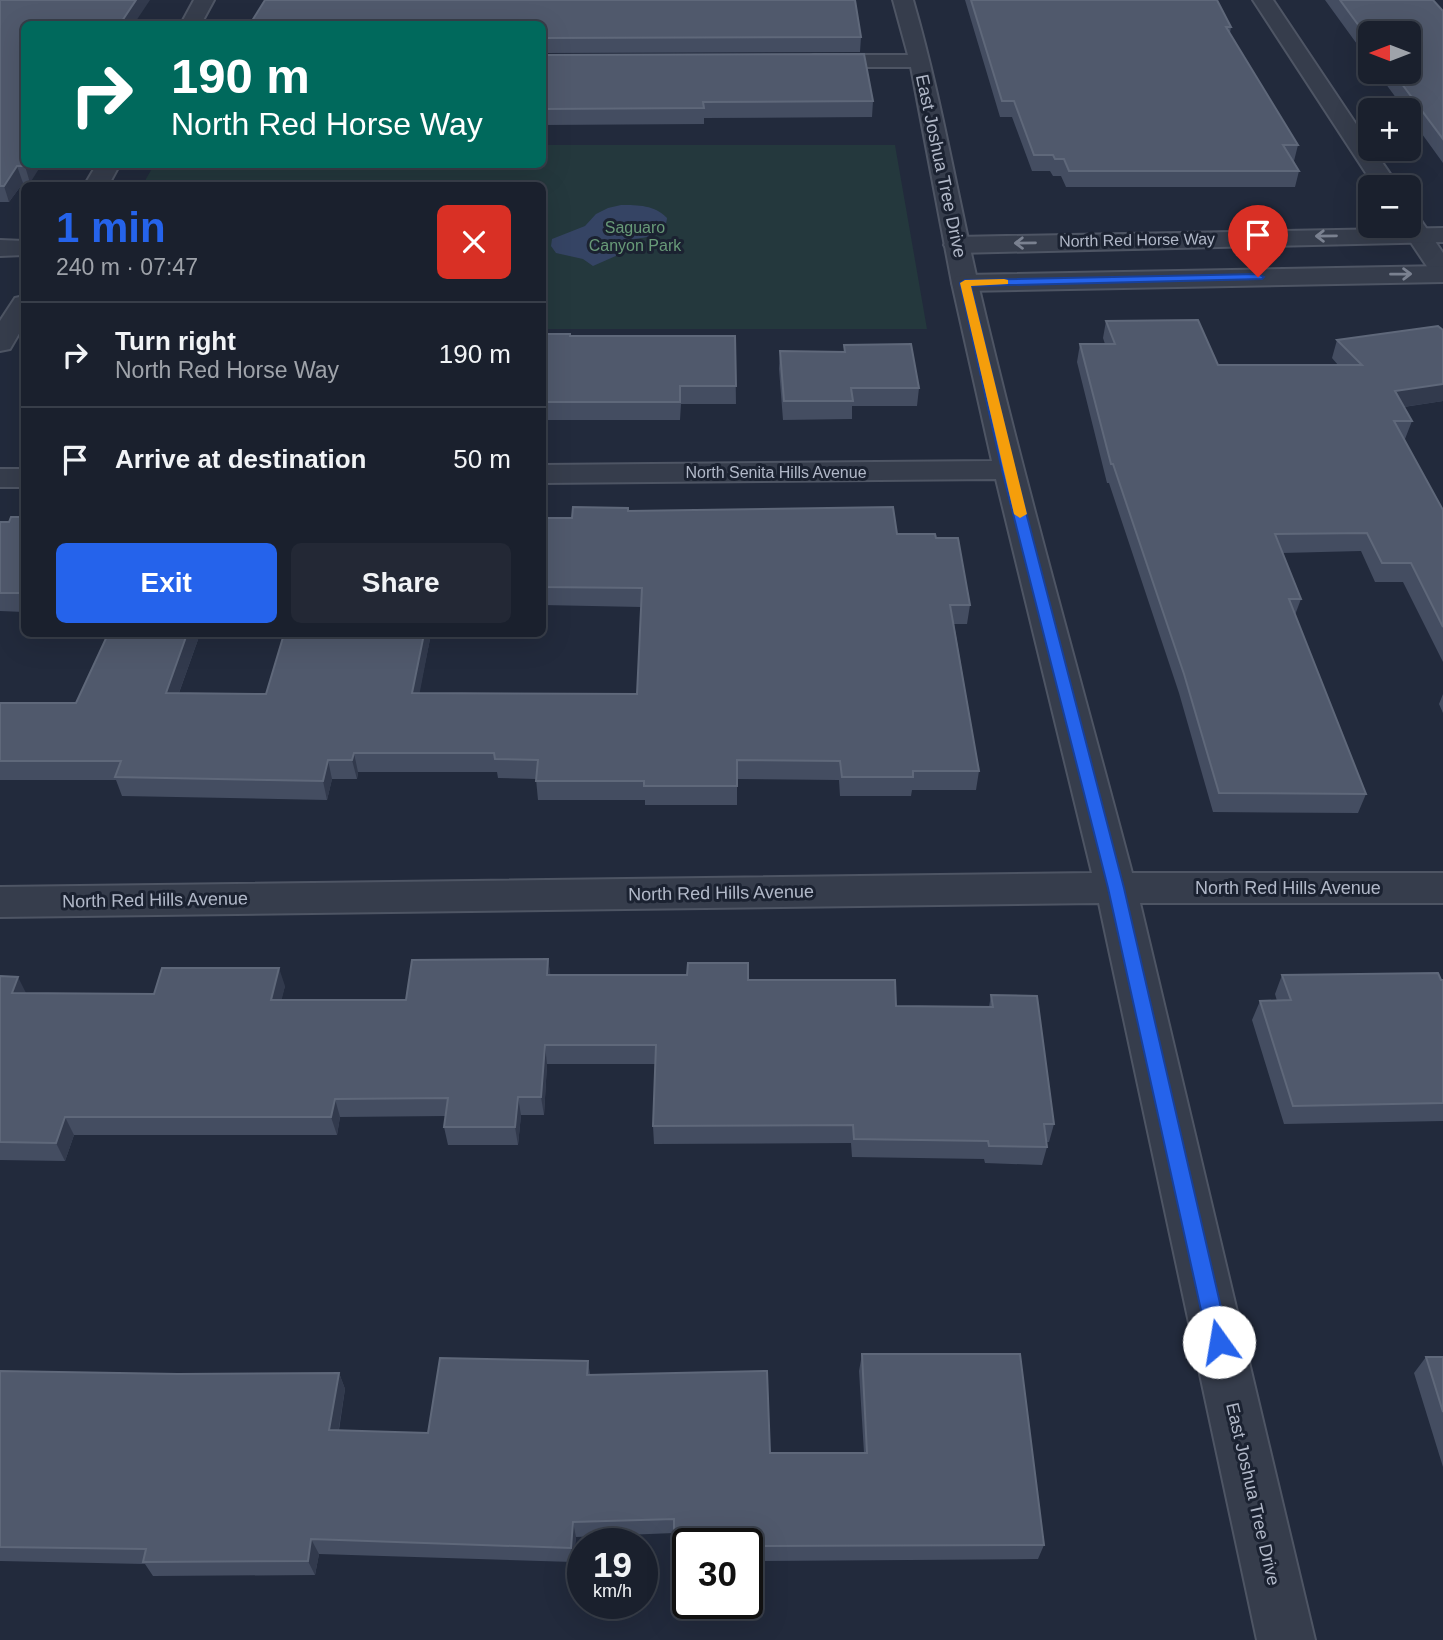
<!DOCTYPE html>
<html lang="en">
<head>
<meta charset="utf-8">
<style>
  :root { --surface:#1a202d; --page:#232835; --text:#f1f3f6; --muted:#9fa3aa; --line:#383e49; --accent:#2563eb }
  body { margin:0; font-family:Helvetica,sans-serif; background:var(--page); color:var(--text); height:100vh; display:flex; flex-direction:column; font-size:26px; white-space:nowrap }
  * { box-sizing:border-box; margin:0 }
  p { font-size:23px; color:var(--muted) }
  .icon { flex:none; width:38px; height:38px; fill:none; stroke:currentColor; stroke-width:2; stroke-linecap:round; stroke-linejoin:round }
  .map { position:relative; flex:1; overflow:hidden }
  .sheet { position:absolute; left:21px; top:182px; width:525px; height:455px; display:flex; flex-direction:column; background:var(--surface); border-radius:10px; box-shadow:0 7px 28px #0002,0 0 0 2px var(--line) }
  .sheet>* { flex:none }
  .hud { position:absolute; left:21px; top:21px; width:525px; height:147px; border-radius:10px; box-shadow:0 7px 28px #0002,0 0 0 2px var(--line); background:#00695c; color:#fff; overflow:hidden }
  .needle { width:46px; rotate:270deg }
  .fabs { position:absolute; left:1358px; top:21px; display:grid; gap:14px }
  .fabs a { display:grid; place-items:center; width:63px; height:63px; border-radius:10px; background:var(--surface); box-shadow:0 7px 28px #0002,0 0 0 2px var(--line); font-size:35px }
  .speed { position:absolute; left:567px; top:1528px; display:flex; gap:14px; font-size:35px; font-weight:700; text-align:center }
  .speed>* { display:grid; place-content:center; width:91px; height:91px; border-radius:50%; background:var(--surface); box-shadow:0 7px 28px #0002,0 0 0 2px var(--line); line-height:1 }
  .speed small { font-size:18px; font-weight:400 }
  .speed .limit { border:4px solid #111; border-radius:10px; background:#fff; color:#111 }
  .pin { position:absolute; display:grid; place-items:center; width:60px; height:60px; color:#fff; margin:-72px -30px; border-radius:50% 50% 50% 0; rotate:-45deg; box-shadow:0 0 7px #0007 }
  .pin .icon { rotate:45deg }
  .me { position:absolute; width:77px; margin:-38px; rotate:347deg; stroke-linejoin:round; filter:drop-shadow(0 0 5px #0008) }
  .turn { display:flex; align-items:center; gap:24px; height:147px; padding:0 35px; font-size:32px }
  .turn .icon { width:91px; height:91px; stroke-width:2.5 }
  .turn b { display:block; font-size:49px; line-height:60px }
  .round { display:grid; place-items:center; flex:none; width:74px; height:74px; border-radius:10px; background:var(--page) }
  .summary { display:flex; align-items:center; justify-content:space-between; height:119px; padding:0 35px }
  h1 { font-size:42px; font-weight:800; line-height:52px; color:var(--accent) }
  .action { display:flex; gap:14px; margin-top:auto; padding:14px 35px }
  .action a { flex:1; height:80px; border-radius:10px; background:var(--accent); color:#fff; font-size:28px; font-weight:800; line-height:80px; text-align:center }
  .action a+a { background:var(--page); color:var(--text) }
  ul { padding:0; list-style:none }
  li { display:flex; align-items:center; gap:21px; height:105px; padding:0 35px; border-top:2px solid var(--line) }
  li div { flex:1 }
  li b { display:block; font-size:26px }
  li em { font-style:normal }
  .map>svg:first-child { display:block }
  .green { fill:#24383d }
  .water { fill:#354464 }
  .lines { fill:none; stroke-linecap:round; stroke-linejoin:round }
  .minor-casing { stroke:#4e5564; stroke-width:4 }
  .tertiary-casing { stroke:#4e5564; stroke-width:4 }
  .minor { fill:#363d4c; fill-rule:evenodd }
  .tertiary { fill:#363d4c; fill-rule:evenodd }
  .wall { fill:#444d61 }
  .shaded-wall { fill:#323a4d }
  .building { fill:#50596c; stroke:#5f687a; stroke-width:2 }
  .oneway { stroke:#7a8190 }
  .route { fill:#2563eb; stroke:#184099; stroke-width:2 }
  .slow { fill:#f59e0b }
  .labels { text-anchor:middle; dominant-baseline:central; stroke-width:6; stroke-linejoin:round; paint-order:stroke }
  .far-park-label { font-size:16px; fill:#689a78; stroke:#1b2231 }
  .far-street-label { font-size:16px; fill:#b1b8c8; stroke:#1b2231 }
  .street-label { font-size:18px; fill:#b1b8c8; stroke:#1b2231 }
</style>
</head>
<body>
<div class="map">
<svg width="1443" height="1640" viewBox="0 0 1443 1640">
  <rect width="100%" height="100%" fill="#222a3c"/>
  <path class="green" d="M543,145H895L927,329H543L542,186H142L154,165L542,164Z"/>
  <path class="water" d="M621,205C638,205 655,205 667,218C665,246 624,232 611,249L618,255L593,266L583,259L556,253L551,246L552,239L585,226L596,214L608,208Z"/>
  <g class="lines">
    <g class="minor-casing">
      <path id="minor" d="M194,0H214L201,24H181Z
        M893,0H913C940,93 956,189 978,284C1024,481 1080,677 1132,873H1443V903H1140L1315,1640H1257L1099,903L0,917V887L1092,873L996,479L542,483V465L992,461L952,283L911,67H814L807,65L804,61L807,57L814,55H908Z
        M1253,0H1273L1370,145V149H1373L1399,187H1375Z
        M97,164H120L108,186H84Z
        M1409,214L1418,216L1443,253V280L1434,277L1400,226H1409Z
        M0,240L24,241V255L0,256Z
        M24,296V325L10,349L0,351V321L15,298Z
        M0,469H24V487H0Z"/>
    </g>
    <g class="tertiary-casing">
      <path id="tertiary" d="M1443,228V242L957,253L948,250L944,245L948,240L957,237Z
        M1443,266V282L965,291L956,289L952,283L956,277L965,275Z"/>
    </g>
    <use href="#minor" class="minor"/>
    <use href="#tertiary" class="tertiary"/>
  </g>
  <path class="wall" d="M0,0L30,183H23L9,202H0Z
    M965,0H1217L1231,27L1230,33L1298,145L1294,161L1299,171L1295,187H1066L1061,176H1053L1050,171H1032L1012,117H1000Z
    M1325,0H1433L1443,11V163L1409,116V110H1405L1377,72H1409L1370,33V62Z
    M542,24L861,37L860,52L542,53Z
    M542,55L873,101L872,117L704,118V124L542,125Z
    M1106,321L1218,365H1338L1332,358L1337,340L1443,330V401L1404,407L1412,421L1405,439H1404L1443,510V662L1403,582H1375L1361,551L1282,553L1301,599L1295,615L1366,794L1358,813L1213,812L1179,693L1109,483H1107L1077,362L1080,344H1105L1103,338Z
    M542,326L543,334L571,336H735L736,404H681L680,420H542Z
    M844,345L919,388L917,406H852V419L783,420L779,369L780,351L844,352Z
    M629,511L936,538L970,605L967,624H954L979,771L976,790H912L911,796H840L839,780L737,779V805H645V800H538L536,779L498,778L497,772H358L357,779H332L327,800L122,796L116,780H0V703H76L108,634H200L179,693L266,694L431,634L419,693L637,694L641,607L542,605V518H572Z
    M24,517V612L0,611V522H9Z
    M1443,694V713L1439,704Z
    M548,959L550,975L748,980L896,1006L989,1007L991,995L1054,1124L1049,1142H1046L1047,1147L1042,1165L985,1163L984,1159L852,1157L851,1143L654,1144L653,1126L655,1064H547L544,1115H521L518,1145H448L444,1127L446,1116L340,1117L337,1135H74L65,1161L0,1160V976L26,993L154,994L285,986L281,1000H406Z
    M1282,975L1443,980V1121L1284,1124L1252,1020L1260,1001H1277L1275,994Z
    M862,1354L1044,1545L1038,1559L747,1561V1544H688V1561H675L674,1533L576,1537L573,1562L319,1554L315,1575L153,1576L145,1564L0,1561V1371L178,1374L339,1373L345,1389L339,1430L428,1433L588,1361L590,1375L770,1453H864L859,1371Z
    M1426,1357H1443V1467L1414,1373Z"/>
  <path class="shaded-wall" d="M136,0H150L134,24H120Z
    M26,164H42L30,183L25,166Z
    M17,166L23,183L9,202L4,186Z
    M1443,384V401L1389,409L1395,391Z
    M187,634H200L172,712L166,693Z
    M424,634H431L416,712L412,693Z
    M354,753L358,772L357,779L352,760Z
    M328,760L332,779L327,800L323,781Z
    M548,959L551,978L547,975Z
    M279,968L285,986L277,1019L271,1000Z
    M18,977L27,995L12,993Z
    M545,1045L547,1064L544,1115L541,1097Z
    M518,1097L521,1115L518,1145L515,1127Z
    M335,1099L340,1117L337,1135L331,1117Z
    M65,1117L74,1135L65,1161L56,1143Z
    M339,1373L345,1389L336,1446L329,1430Z
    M573,1522L576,1537L573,1562L571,1548Z
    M311,1539L319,1554L315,1575L308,1561Z"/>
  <path class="building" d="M0,0H136L120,24H24V164H26L25,166H17L4,186H0Z
    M265,0H855L861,37L542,38V24H250Z
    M971,0H1217L1231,27H1226L1298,145H1283L1299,171H1069L1064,159H1055L1053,155H1034L1014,101H1002Z
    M1340,0H1433L1443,11V139L1393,72H1409V33H1370V41Z
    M864,54L873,101L703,102L704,108L542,109V55Z
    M1198,320L1218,365H1362L1337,340L1438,326L1443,330V384L1395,391L1412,421H1394L1443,510V627L1411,563H1382L1367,533L1275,534L1301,599H1289L1366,794L1219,793L1184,674L1113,464H1111L1080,344H1115L1106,321Z
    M542,334H570V336H735L736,386H680V402H542Z
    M911,344L919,388H851L853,401H784L780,351L845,352L844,345Z
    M573,507L628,508V511L893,507L897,534H935L936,538H958L970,605H950L979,771H913V777H842L840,761L737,760V786H644V781H536L538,760L495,759L494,753H354L352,760H328L323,781L115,777L121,761H0V703H76L108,634H187L166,693L266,694L284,634H424L412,693L637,694L642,588L542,587V518H572Z
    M11,517H24V593H0V522H9Z
    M548,959L547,975H687L688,963H748V980H895L896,1006L993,1007L991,995L1037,996L1054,1124H1044L1047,1147L989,1146L988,1141L854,1139L853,1125L653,1126L656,1045H545L541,1097H518L515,1127H444L448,1098L335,1099L331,1117H65L56,1143L0,1142V976L18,977L12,993L154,994L162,968H279L271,1000H406L412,960Z
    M1438,973L1441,980H1443V1103L1293,1106L1260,1001L1291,1000L1282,975Z
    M862,1354H1020L1044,1545L747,1546V1544H688V1547H674V1519L573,1522L571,1548L311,1539L308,1561L143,1562L146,1549L0,1547V1371L178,1374L339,1373L329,1430L428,1433L440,1358L588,1361L587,1375L767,1371L770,1453H867Z
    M1426,1357H1443V1412Z"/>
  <defs><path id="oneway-shaft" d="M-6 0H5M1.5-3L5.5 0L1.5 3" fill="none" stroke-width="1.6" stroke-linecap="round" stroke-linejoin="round" transform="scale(1.75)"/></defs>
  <g class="oneway">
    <use href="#oneway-shaft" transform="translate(1326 236) rotate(179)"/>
    <use href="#oneway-shaft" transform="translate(1025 243) rotate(179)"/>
    <use href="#oneway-shaft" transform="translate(1401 274) rotate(-1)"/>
  </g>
  <path class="route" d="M1258,274L1264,277L1262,279L971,286L1015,470L1124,888L1229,1342L1226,1349L1219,1352L1211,1349L1208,1342L1108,888L1002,470L960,283L965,280Z"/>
  <path class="slow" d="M1004,279L1008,280V284L971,286L1027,514L1020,518L1014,514L960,283L965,280Z"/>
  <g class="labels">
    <g class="far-park-label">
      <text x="635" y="227">Saguaro<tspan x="635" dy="18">Canyon Park</tspan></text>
    </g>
    <g class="far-street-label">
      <text transform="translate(1137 240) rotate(-1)">North Red Horse Way</text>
      <text x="776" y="472">North Senita Hills Avenue</text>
    </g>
    <g class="street-label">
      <text transform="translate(941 166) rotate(78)">East Joshua Tree Drive</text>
      <text x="1288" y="888">North Red Hills Avenue</text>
      <text transform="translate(721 893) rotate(-1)">North Red Hills Avenue</text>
      <text transform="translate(155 900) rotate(-1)">North Red Hills Avenue</text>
      <text transform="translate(1253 1494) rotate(77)">East Joshua Tree Drive</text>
    </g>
  </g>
</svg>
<div class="fabs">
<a><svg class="needle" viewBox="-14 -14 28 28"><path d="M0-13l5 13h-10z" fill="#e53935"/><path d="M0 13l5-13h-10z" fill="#9fa3aa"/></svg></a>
<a>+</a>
<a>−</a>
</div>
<div class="speed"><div>19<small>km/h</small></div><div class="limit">30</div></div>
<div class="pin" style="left:1258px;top:277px;background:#d93025"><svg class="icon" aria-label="arrive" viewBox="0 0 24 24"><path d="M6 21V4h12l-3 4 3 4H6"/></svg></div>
<svg class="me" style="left:1219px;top:1342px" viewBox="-20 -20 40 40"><circle r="19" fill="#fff"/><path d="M0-13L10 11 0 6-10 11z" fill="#2563eb"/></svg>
<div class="hud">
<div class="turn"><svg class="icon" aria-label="right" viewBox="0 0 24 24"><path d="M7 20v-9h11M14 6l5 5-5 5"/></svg><div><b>190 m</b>North Red Horse Way</div></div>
</div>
<section class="sheet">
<div class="summary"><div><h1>1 min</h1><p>240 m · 07:47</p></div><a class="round" style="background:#d93025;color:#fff"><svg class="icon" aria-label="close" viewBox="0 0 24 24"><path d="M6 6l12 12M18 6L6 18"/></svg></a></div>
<ul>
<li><svg class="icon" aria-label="right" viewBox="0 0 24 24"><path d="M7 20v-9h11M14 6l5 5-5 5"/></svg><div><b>Turn right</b><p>North Red Horse Way</p></div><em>190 m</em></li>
<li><svg class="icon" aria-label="arrive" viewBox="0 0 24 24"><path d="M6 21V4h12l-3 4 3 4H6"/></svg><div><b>Arrive at destination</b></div><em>50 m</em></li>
</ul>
<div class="action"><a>Exit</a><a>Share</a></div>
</section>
</div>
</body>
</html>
